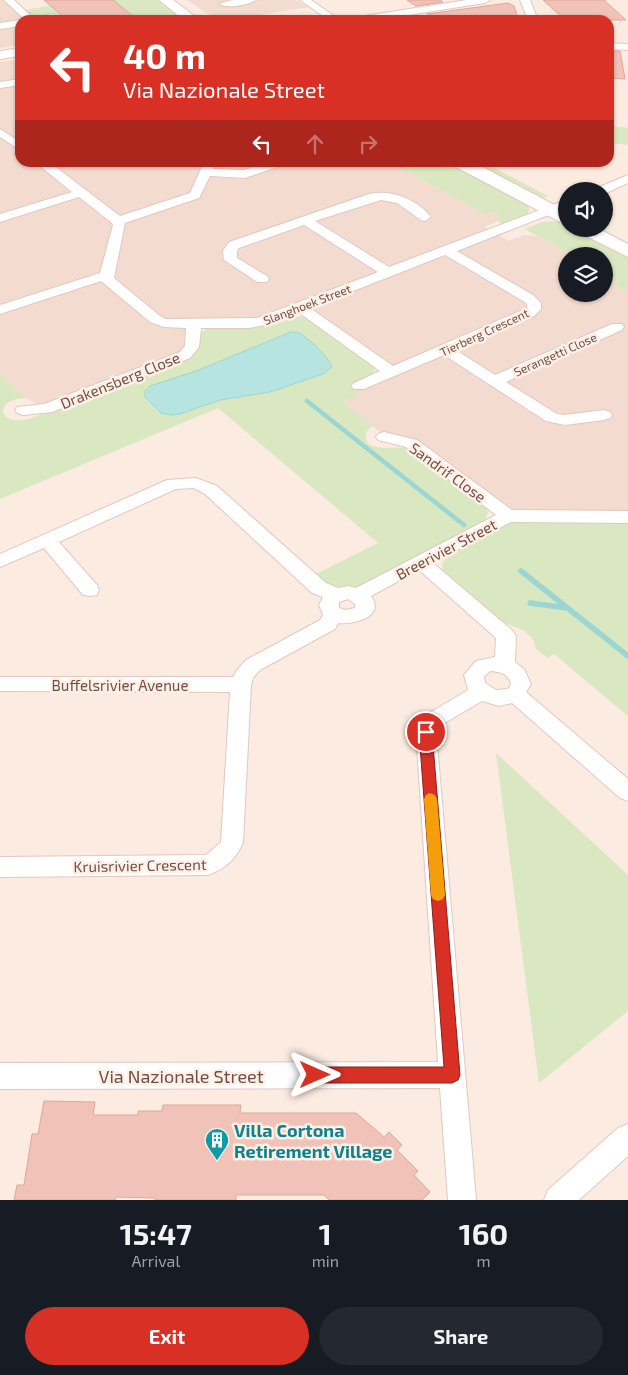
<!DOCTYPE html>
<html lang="en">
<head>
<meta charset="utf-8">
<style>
  :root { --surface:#171b24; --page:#242831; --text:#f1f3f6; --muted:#9ea1a6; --accent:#d93025 }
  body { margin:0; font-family:"Exo 2",sans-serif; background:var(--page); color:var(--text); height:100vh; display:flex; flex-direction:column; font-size:19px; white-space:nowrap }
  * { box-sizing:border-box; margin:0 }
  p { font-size:16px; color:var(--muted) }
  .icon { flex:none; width:28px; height:28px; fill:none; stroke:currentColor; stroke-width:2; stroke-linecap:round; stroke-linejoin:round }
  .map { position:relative; height:1200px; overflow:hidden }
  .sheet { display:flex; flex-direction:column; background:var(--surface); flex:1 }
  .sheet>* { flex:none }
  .guide { position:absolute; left:15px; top:15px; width:599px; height:152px; border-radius:15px; box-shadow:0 1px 4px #0004; background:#d93025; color:#fff; overflow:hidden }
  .tools { position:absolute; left:558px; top:182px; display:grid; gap:10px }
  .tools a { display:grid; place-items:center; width:55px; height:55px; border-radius:50%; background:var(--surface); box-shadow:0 1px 4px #0004; font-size:25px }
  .pin { position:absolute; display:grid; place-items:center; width:42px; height:42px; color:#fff; margin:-21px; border:2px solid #fff; border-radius:50%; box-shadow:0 1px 5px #0007 }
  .me { position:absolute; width:55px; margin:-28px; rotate:90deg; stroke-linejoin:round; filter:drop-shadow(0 0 4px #0008) }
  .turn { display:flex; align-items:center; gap:18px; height:105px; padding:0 25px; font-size:22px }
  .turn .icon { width:65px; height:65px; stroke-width:2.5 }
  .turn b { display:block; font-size:35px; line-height:42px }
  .lanes { display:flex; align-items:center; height:48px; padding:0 25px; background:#0003; justify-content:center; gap:25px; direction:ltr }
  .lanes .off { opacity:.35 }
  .eta { display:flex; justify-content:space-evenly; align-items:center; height:85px; text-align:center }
  .eta b { font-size:30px; font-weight:700; line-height:35px }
  .primary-button { display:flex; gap:10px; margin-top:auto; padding:10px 25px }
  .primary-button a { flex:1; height:58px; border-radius:30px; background:var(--accent); color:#fff; font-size:20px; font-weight:700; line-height:58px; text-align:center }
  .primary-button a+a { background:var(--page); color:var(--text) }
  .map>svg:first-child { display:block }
  .residential { fill:#f3dbcf }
  .green { fill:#d9e8c0 }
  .water { fill:#b6e4e1; stroke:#9cd6d3 }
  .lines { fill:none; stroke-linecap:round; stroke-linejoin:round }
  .stream-far1 { stroke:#9cd6d3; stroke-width:4.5 }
  .stream { stroke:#9cd6d3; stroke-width:5.5 }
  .building { fill:#f1c3b8; stroke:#e3a699 }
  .lane-casing { stroke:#e1c8c0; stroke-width:2 }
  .street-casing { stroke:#e1c8c0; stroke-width:2 }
  .secondary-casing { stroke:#e6c7bd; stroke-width:2 }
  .lane { fill:#fff; fill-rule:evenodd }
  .street { fill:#fff; fill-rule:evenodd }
  .secondary { fill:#fff; fill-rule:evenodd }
  .route { fill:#d93025; stroke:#8d1f18 }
  .slow { fill:#f59e0b }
  .labels { text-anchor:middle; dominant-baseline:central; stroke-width:5; stroke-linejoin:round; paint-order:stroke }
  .far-street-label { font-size:12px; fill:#724e48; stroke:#fff0e6 }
  .street-label { font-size:15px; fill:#724e48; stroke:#fff0e6 }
  .near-street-label { font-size:18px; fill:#724e48; stroke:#fff0e6 }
  .near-culture-label { font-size:18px; font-weight:bold; fill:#0d838f; stroke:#fff0e6; text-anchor:start }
</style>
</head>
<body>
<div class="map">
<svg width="628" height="1200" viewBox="0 0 628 1200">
  <rect width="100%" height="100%" fill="#fcebe0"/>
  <path class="residential" d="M0,0H10L31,20H20V45L0,48Z
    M187,0H295L309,7L229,20H217Z
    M20,59V162L402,163L395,165L486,215L493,212L499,215L498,221L484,227L509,241L524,235L537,236L574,256H566V294H604V273L619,281L612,284L628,293V517L509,516L412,443L385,436L343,402L359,394L353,389L392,373L300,307L260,322L194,324L189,350L45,409L26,398L0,373V62Z"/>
  <path class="green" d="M82,0H157L177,15L180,19L35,20L25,10Z
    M609,126L628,128V145L609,143Z
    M402,162L447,163L527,205L529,209L528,214L504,225L498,221L499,215L493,212L486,215L395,165Z
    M473,163H485L548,196L542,198Z
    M556,221L566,223V229H578L628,255V293L612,284L618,281L604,273V256H574L525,229L542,222Z
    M290,316L305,317L374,366L375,371L371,376L349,386L360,394L343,402L373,426C365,431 363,436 369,444C383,452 397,444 411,450L484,505L488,512L484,523L364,585C344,590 331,587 314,575L378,543L218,408L0,499V373L26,398C15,399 3,401 3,413C9,422 20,421 29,419L189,357C201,349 195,337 203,331C212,324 240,329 253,328C266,326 277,319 290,316Z
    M519,521L628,522V716L554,654L547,658L536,649L532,638L523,630L502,622L443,570L442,563L447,557L508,524Z
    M496,753L628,875V1011L539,1083Z"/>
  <path class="water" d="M291,332C292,332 298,332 299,333C307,336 330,359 332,367L323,374L270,392L220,400L180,414L172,415L161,413L145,397V391L150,386L196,371Z"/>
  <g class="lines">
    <path class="stream-far1" d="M307,401L464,525"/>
    <path class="stream" d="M521,571L628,656
      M530,603L567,608"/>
  </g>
  <path class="building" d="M44,0H113L138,20H67Z
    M407,0H440L443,2L416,6Z
    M543,0H604L626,20H565Z
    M508,3L514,6L518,18H516V20H436L427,14Z
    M609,51H620L625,79L609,78Z
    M44,1101L95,1102L93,1115H138V1111H162L163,1105H241L240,1113H356L384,1137L389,1132L402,1145L397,1150L418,1171L414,1175L430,1192L422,1200H329L324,1195H236V1200H155V1198L116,1197L115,1200H14L17,1185H24L32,1134H38Z"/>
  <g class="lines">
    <g class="lane-casing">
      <path id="lane" d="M53,14L55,17L29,20L32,18Z"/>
    </g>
    <g class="street-casing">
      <path id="street" d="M4,0H14L35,20H25Z
        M232,0H256C249,5 226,9 219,4Z
        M300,0H311L340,20H329Z
        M467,0H490L485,3L376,20H353L358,17Z
        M520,0H530L538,20H528Z
        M20,20V26L0,29V23Z
        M609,43L628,44V50L609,49Z
        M20,79V85L0,88V82Z
        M0,129L20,142V150L0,137Z
        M35,162H49L120,216L190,193L204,162H216L213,169L244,170L272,162H292L245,178L210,176L199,198L125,223L114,278L160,316L166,319L257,318L378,272L304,225L239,248L237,251V258L267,276L269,279L267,282H257L224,260L223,251L229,242L369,194C391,189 417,199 431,217L425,221L421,220L397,203L381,200L315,221L389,267L566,200V208L457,251L533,295L541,303V309L534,316L456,350L495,375L612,324H622L624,327L622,330L506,382L557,414L565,415L604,410L610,412L612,415L610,418L604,420L565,425L546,421L444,355L364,389H354L351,386L354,383L380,371L298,312L265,325L249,328H201L199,347L190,358L52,412L23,415L17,413L15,410L17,407L44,404L180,352L185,346L186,328L164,327L150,322L101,281L0,314V305L100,273L113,225L112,223L79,197L0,222V214L72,192ZM445,255L523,301L527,304V308L393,366L310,308Z
        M628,175V183L604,194V191H595L597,188Z
        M384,432L417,440L512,510L628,511V523L511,522L433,563L513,631L516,636L515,662L524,669L531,684L526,692L628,779V801L620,798L512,703L499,706L482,701L443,724L436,732L476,1200H448L440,1088L0,1089V1063L438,1062L416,732L426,715L468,690L464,675L476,661L495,657L496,638L419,570L371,596C386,617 353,625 338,623L335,629L260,670L253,678L251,685L243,843C235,860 226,868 208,875L0,877V857L206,855L221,842L230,692L0,691V677H233L237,670L246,660L320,620L323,615L319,605L323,597L312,593L205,494L194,488L176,489L59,542L97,585L99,590L97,595L90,596L83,595L44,548L0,567V554L167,480L196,478L217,486L326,583L338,588L347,586L356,588L496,515L406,447L378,440L376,437L378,434ZM348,599L355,604V608L345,610L339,608V602ZM490,671C500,672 508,673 511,684L508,689L496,690L485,683L484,677Z
        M628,1124V1156L579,1200H544L548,1190L618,1128Z"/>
    </g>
    <g class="secondary-casing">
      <path id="secondary" d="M159,0H173L200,20H184Z
        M20,48V56L0,59V51Z
        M452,162H473L566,211V223L560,222L454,166Z
        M577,229H599L628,244V257L580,233Z"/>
    </g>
    <use href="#lane" class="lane"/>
    <use href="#street" class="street"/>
    <use href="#secondary" class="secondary"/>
  </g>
  <path class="route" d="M426,728L430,729L432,732L460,1075L458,1080L452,1083H315L309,1081L307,1075L309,1070L315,1067H444L419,732L421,729Z"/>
  <path class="slow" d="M430,793L435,795L437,799L445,895L443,899L438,901L433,899L431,895L424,799L426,795Z"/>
  <defs>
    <g id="building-pin" transform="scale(1.25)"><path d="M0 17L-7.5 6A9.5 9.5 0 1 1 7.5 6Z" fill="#0f9aa8" stroke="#fff0e6"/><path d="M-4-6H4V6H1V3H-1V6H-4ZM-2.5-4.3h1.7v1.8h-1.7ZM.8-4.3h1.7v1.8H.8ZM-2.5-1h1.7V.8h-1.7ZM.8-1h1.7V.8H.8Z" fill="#fff"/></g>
  </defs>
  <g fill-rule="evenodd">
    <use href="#building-pin" x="217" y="1140"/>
  </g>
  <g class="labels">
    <g class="far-street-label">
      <text transform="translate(307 304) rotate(-21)">Slanghoek Street</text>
      <text transform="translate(484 332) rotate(-25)">Tierberg Crescent</text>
      <text transform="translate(555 354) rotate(-24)">Serangetti Close</text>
    </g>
    <g class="street-label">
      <text transform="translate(120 380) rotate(-22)">Drakensberg Close</text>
      <text transform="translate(448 472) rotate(36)">Sandrif Close</text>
      <text transform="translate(446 549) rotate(-28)">Breerivier Street</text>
      <text x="120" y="685">Buffelsrivier Avenue</text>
      <text transform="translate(140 865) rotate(-1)">Kruisrivier Crescent</text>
    </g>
    <g class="near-street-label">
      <text x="181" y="1076">Via Nazionale Street</text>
    </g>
    <g class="near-culture-label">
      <text x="234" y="1130">Villa Cortona<tspan x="234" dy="21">Retirement Village</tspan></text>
    </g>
  </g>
</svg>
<div class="tools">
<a><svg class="icon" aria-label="sound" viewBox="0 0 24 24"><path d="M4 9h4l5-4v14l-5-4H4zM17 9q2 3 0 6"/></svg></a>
<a><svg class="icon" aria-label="layers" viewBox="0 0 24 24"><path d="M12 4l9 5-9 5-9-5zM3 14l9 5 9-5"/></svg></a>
</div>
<div class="pin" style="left:426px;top:732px;background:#d93025"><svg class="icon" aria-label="arrive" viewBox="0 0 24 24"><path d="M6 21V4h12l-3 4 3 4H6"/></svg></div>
<svg class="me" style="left:315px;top:1075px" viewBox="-20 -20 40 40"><path d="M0-17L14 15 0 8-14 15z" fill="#d93025" stroke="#fff" stroke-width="4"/></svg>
<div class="guide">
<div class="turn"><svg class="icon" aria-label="left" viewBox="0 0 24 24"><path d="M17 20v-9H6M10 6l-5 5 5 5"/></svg><div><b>40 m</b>Via Nazionale Street</div></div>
<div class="lanes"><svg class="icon" aria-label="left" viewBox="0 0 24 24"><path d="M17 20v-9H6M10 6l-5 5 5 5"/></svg><svg class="icon off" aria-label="ahead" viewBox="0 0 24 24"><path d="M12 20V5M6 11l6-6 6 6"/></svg><svg class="icon off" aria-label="right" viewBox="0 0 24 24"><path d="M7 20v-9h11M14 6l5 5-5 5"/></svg></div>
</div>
</div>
<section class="sheet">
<div class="eta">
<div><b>15:47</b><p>Arrival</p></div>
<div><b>1</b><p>min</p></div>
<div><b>160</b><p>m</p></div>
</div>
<div class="primary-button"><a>Exit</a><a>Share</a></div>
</section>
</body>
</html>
